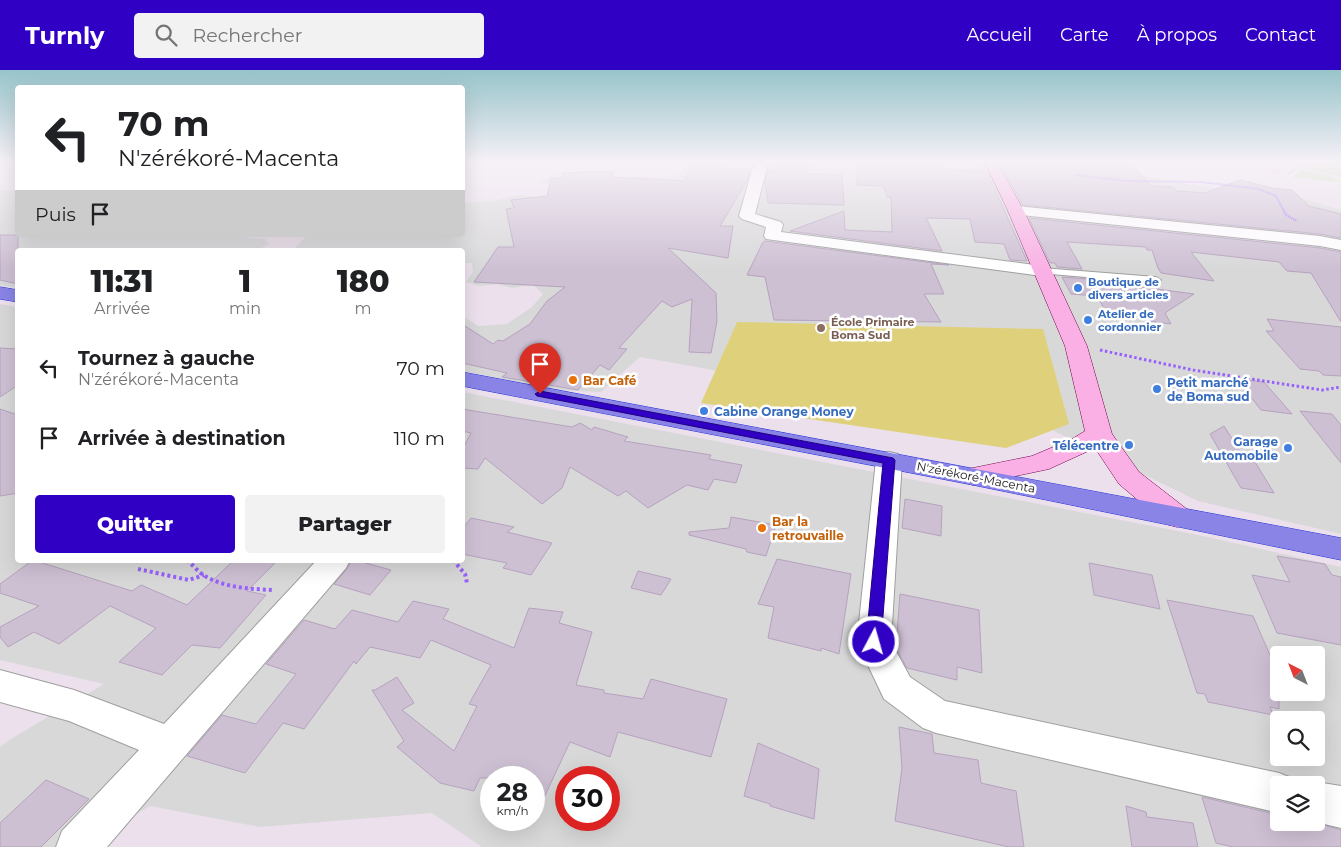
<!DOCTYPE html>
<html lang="fr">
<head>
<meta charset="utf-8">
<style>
  :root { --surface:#fff; --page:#f2f2f2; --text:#202124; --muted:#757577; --accent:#3100c5 }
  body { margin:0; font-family:Montserrat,sans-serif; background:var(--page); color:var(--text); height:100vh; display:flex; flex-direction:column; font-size:19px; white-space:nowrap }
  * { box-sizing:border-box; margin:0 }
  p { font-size:16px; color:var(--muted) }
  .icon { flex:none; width:28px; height:28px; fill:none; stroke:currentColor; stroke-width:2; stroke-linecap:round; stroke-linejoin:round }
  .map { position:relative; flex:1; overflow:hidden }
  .sheet { position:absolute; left:15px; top:178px; width:450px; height:315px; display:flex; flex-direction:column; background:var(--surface); border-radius:5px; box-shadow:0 5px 20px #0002 }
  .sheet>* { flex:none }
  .hud { position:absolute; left:15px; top:15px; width:450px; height:152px; border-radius:5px; box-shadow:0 5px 20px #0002; background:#fff; color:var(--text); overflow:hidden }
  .needle { width:32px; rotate:318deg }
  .buttons { position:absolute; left:1270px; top:576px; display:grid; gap:10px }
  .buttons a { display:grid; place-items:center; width:55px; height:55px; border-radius:5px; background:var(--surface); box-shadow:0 5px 20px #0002; font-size:25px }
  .speed { position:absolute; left:480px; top:696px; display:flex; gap:10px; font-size:25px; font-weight:700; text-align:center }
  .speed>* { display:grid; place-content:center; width:65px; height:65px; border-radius:50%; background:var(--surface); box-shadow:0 5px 20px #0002; line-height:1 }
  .speed small { font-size:12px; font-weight:400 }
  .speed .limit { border:8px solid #d22; background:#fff; color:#111 }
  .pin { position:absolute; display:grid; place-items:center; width:42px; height:42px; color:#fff; margin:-51px -21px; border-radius:50% 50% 50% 0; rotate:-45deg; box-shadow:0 0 5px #0007 }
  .pin .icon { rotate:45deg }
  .me { position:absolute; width:55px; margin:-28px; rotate:6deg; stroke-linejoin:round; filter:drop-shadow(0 0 4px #0008) }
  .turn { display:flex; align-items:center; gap:18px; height:105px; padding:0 20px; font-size:22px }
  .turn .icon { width:65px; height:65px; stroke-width:2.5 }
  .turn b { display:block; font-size:35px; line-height:42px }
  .then { display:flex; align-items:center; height:48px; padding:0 20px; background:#0003; gap:10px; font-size:19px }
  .eta { display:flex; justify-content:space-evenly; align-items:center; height:85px; text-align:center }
  .eta b { font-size:30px; font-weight:800; line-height:35px }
  .primary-button { display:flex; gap:10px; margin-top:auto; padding:10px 20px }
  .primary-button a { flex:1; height:58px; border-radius:5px; background:var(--accent); color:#fff; font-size:20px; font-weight:800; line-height:58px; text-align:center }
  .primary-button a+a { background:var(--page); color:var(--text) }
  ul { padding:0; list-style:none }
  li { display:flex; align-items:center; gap:15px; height:70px; padding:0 20px }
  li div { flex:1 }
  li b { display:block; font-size:19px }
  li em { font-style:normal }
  header { display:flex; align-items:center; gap:30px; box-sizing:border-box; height:70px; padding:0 25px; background:var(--accent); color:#fff }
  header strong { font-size:24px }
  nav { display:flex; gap:28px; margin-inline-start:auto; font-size:18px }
  .search { width:350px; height:45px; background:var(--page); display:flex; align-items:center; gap:12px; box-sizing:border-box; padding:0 18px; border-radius:5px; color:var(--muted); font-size:19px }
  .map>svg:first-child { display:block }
  .residential { fill:#d8d8d9; fill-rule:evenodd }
  .farmland { fill:#edcae1 }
  .pitch { fill:#dfd17b }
  .water { fill:#bfdc9e }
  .building { fill:#cdc0d3; stroke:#b6a2be }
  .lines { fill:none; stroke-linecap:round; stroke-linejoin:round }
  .lane-casing { stroke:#9f9f9f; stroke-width:2 }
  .street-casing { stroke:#9f9f9f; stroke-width:2 }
  .secondary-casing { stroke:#71034a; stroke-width:1 }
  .highway-casing { stroke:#2031d8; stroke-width:1 }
  .path-far2 { stroke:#9861fc; stroke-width:2; stroke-dasharray:1 1; stroke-linecap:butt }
  .path-far1 { stroke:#9861fc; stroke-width:3; stroke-dasharray:2.5 2.5; stroke-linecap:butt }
  .path { stroke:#9861fc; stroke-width:4; stroke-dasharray:3 3; stroke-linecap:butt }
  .lane { fill:#fff; fill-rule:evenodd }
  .street { fill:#fff; fill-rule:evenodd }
  .secondary { fill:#fab0e4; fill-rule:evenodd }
  .highway { fill:#8a84e7; fill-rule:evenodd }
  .route { fill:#3100c5; stroke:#200080 }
  .shop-dot { fill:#3f7fe0; stroke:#fff; stroke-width:2 }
  .education-dot { fill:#8d6e63; stroke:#fff; stroke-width:2 }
  .food-dot { fill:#e8710a; stroke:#fff; stroke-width:2 }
  .labels { text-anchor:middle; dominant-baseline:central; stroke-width:5; stroke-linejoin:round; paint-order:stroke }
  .far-shop-label { font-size:11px; font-weight:bold; fill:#366cbe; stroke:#fff; text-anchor:start }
  .far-education-label { font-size:11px; font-weight:bold; fill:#785e54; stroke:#fff; text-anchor:start }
  .food-label { font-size:12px; font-weight:bold; fill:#c56008; stroke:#fff; text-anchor:start }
  .shop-label { font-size:12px; font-weight:bold; fill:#366cbe; stroke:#fff; text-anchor:start }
  .street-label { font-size:12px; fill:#1b1b1b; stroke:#fff }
</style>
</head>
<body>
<header>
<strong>Turnly</strong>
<div class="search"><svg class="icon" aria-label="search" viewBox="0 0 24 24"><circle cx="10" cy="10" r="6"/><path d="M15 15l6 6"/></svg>Rechercher</div>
<nav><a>Accueil</a><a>Carte</a><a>À propos</a><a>Contact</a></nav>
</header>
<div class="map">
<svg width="1341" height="777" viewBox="0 0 1341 777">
  <rect width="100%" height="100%" fill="#ece0ed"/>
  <path class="residential" d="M684,92H1130L1143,106L1206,117L1292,125L1341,140V464L1198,431L1054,361L1022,259L724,302L640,287L601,322L556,320L463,301V246L478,256L507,254L532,237L543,224L533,215L512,218L497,214L480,216L466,212L473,202L472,193H463L462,180H302L295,177L308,165H462L463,133L492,131L517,125L548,128L567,116L545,114L540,112L557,103L592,101L605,107H666L682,102Z
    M0,120L17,121L18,165H215L265,169L269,174L258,180H18L17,218L0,215Z
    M0,234L17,237L18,490H462L463,322L1203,466L1341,497V777H482L432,743L260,757L150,736L76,777H0V677L9,670L104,614L0,590ZM1279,585H1316V622H1279ZM1279,650H1316V688H1279ZM491,708H534V750H491ZM566,708H609V750H566ZM1279,715H1316V752H1279Z"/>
  <path class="farmland" d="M1238,92H1295L1277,105Z"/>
  <path class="pitch" d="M737,252L1043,259L1069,354L1006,378L701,333Z"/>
  <path class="water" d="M1310,92H1341V107L1302,98Z
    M1302,100L1330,106L1341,112L1292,107Z"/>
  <path class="building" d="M692,92H716L715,94H721L720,98L750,100L748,109L720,156H733L728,188L668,178L716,223L717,251L711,283L689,282L692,229L672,237L662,231L619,278L627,279L609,300L600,295L578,320L502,307L507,303L462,293V254L493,274L498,270L503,271L530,254L547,231L565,217L474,212L498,177H514L506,139L514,138L511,130L547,126L551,108H564L563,103L614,101L612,107L685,111Z
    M776,92H811L806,104L842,105L844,135L768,133L765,111L768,101H774Z
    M858,92H940L942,99L984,102V95L1027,191L1010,190L1004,174L975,172L970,149L926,148L942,181L790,161L844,141L845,160L892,162L891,127H887L884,116L857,115Z
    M999,92H1128L1152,116L1173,117L1177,121L1205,123L1240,110L1272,118L1292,120L1309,136L1341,144V168L1320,164L1023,135Z
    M1029,148L1320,178L1341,182V252L1311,203L1287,201L1279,192L1191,182L1214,211L1161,203L1158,198L1152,180H1147L1146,177L1067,172L1082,199L1057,197L1055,193H1050Z
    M0,165H18V214L0,210Z
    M765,171L949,195L931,194L944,224H924L941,252L774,250L765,207L747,205L763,172Z
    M1062,207L1088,209L1097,226L1071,224Z
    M1090,210L1194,224L1165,243L1171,254L1147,251L1145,245L1105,241Z
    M1267,249L1341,257V306L1323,305L1319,301L1300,299L1266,261H1274Z
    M0,278L18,279V315L0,327Z
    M1237,309L1264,312L1292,344L1261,340Z
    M0,339L18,345V423L0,426Z
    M462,339L572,357L580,353L592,360L594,357L628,367L624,371L711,385L709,389L742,395L736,413L714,409L708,420L687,415L648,438L626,421L618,426L570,397L562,418L542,434L485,388L478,399L462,398V380L471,363L462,361Z
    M1300,341L1332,344L1341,355V393Z
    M1224,356L1246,391L1255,392L1274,423L1241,418L1210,364Z
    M905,429L942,436L941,466L902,458Z
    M731,447L776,455L766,486L747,482L746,479L689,465V462L729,458Z
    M471,448L514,457L507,462L552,473L531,505L503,498L507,493L462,484V459Z
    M1277,486L1325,494L1332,505L1341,507V575L1277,563L1252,505L1290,512Z
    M777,489L851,504L839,584L821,578V581L768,568L774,537L758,534Z
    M33,490L132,521L141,515L187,535L234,490H278L247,521L266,525L220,578L192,575L162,605L119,592L156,558L110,536L59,574L34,562L8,577L0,567V557L39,536L0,523V514Z
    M352,490H355L391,500L370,525L334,514L347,499Z
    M1089,493L1152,505L1160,539L1094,525Z
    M638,501L671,509L661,525L631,518Z
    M900,524L979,540L982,603L957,597V610L907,598L896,578Z
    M1167,530L1253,546L1279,606V639L1270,637L1273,645L1208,632L1205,624L1197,623Z
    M413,531L449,539L443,549L514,578L529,538L563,542L559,553L592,562L576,615L604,620V623L643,629L651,609L727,629L711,687L618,662L610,687L570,672L534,749V708H480L474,721L440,713L397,677L404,671L372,620H375L397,607L414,633L402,640L454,681L477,636L469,634L491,595L431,570L420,588L370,577L356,594L354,591L304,659L283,653L245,703L187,686L222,645L256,654L296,604L266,594L304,550L335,559L352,540L398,552Z
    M899,657L932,664L934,683L978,690L981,713L1016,721L1024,777H1009L895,751L902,698Z
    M758,673L819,699L814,749L770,736V734L744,726Z
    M46,710L89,729L41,777H0V753Z
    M1202,727L1279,745V752H1314L1341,760V777H1233L1216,773Z
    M1126,736L1146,742L1147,747L1193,753L1198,777H1132Z"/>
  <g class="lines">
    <g class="lane-casing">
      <path id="lane" d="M1042,198L1156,207L1161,210L1156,213L1039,203V199Z"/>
    </g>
    <g class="street-casing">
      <path id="street" d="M760,93L767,97L755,144L781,152L783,155L781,162L1042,196L1048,197L1051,201L1048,205L1042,206L766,169L764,166L766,157L742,149L739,146L753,97Z
        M1016,136L1320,166L1341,170V180L1320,176L1011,144L1008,141L1011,138Z
        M889,382L898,384L902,390L891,572L910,607L945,631L1279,703L1294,709L1296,715H1279V743L936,663L923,658L884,629L857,572L876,390L880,384Z
        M317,490H350L346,498L107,777H56L62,761L139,680L69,651L0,632V600L74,620L164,654Z
        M1316,712L1341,716V758L1316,752V715H1307Z"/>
    </g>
    <g class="secondary-casing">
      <path id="secondary" d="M985,92H997L1024,141L1087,276L1112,364L1139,402L1188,440L1192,447L1188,454L1177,457L1166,454L1119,414L1095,378L1049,399L973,415L963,412L959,406L963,400L1032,386L1072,369L1085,361L1065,276L1008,141Z"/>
    </g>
    <g class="highway-casing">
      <path id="highway" d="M0,217L18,220V232L0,229Z
        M462,302L1341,468V490L973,415L462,316Z"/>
    </g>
    <path class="path-far2" d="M1288,104L1304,92
      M1076,105L1126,111L1201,112L1259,119L1276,126L1286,145L1297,151"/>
    <path class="path-far1" d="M1100,280L1193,300L1322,320L1341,317"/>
    <path class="path" d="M187,490C193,495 198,502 205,506C225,518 251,519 274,520
      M453,490L465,504L467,513
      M138,499L189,510L204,505"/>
    <use href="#lane" class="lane"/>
    <use href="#street" class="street"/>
    <use href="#secondary" class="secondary"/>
    <use href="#highway" class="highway"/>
  </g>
  <linearGradient id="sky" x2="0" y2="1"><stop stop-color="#97c4ca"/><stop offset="0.46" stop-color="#f6f1f7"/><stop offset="1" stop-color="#f6f1f7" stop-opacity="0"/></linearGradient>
  <rect width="1341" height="200" fill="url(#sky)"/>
  <path class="route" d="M540,321L893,388L895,390L881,572L879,576L874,578L868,576L866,572L883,393L537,326L535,324Z"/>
  <g class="shop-dot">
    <circle cx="1078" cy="218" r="5"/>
    <circle cx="1088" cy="250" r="5"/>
    <circle cx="1157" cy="319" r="5"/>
    <circle cx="704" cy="341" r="5"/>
    <circle cx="1129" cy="375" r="5"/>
    <circle cx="1288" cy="378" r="5"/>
  </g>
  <circle class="education-dot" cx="821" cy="258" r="5"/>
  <g class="food-dot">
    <circle cx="573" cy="310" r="5"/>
    <circle cx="762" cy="458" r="5"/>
  </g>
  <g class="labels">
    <g class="far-shop-label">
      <text x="1088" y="212">Boutique de<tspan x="1088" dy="13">divers articles</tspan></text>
      <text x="1098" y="244">Atelier de<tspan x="1098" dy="13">cordonnier</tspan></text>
    </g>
    <g class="far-education-label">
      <text x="831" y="252">École Primaire<tspan x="831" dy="13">Boma Sud</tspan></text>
    </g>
    <g class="food-label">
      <text x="583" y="310">Bar Café</text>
      <text x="772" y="451">Bar la<tspan x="772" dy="14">retrouvaille</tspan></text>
    </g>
    <g class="shop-label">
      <text x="1167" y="312">Petit marché<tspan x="1167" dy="14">de Boma sud</tspan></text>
      <text x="714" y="341">Cabine Orange Money</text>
      <text x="1278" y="371" text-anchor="end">Garage<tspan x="1278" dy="14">Automobile</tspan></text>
      <text x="1119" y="375" text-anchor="end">Télécentre</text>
    </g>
    <g class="street-label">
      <text transform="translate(976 407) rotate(11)">N'zérékoré-Macenta</text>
    </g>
  </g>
</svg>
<div class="buttons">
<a><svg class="needle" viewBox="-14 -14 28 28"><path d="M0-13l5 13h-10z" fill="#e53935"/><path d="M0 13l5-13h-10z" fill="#757577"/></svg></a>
<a><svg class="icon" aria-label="search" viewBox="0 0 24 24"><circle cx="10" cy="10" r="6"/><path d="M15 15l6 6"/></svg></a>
<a><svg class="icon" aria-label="layers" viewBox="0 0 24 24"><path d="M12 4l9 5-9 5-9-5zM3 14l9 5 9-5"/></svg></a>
</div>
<div class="speed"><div>28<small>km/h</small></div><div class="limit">30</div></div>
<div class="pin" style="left:540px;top:324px;background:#d93025"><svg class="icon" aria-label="arrive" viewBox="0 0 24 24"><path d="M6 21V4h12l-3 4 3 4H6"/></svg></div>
<svg class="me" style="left:874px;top:572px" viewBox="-20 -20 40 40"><circle r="17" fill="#3100c5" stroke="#fff" stroke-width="3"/><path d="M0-11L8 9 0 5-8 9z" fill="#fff"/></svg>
<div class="hud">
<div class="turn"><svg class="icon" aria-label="left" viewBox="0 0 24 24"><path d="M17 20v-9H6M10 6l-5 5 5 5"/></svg><div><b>70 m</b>N'zérékoré-Macenta</div></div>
<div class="then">Puis<svg class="icon" aria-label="arrive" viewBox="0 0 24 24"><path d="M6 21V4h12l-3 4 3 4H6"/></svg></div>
</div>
<section class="sheet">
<div class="eta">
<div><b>11:31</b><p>Arrivée</p></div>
<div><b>1</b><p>min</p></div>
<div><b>180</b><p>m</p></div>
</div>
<ul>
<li><svg class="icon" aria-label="left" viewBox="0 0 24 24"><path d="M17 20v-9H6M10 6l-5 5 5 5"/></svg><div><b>Tournez à gauche</b><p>N'zérékoré-Macenta</p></div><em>70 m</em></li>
<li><svg class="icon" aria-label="arrive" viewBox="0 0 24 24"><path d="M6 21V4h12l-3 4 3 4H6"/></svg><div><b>Arrivée à destination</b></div><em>110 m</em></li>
</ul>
<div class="primary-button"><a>Quitter</a><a>Partager</a></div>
</section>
</div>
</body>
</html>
